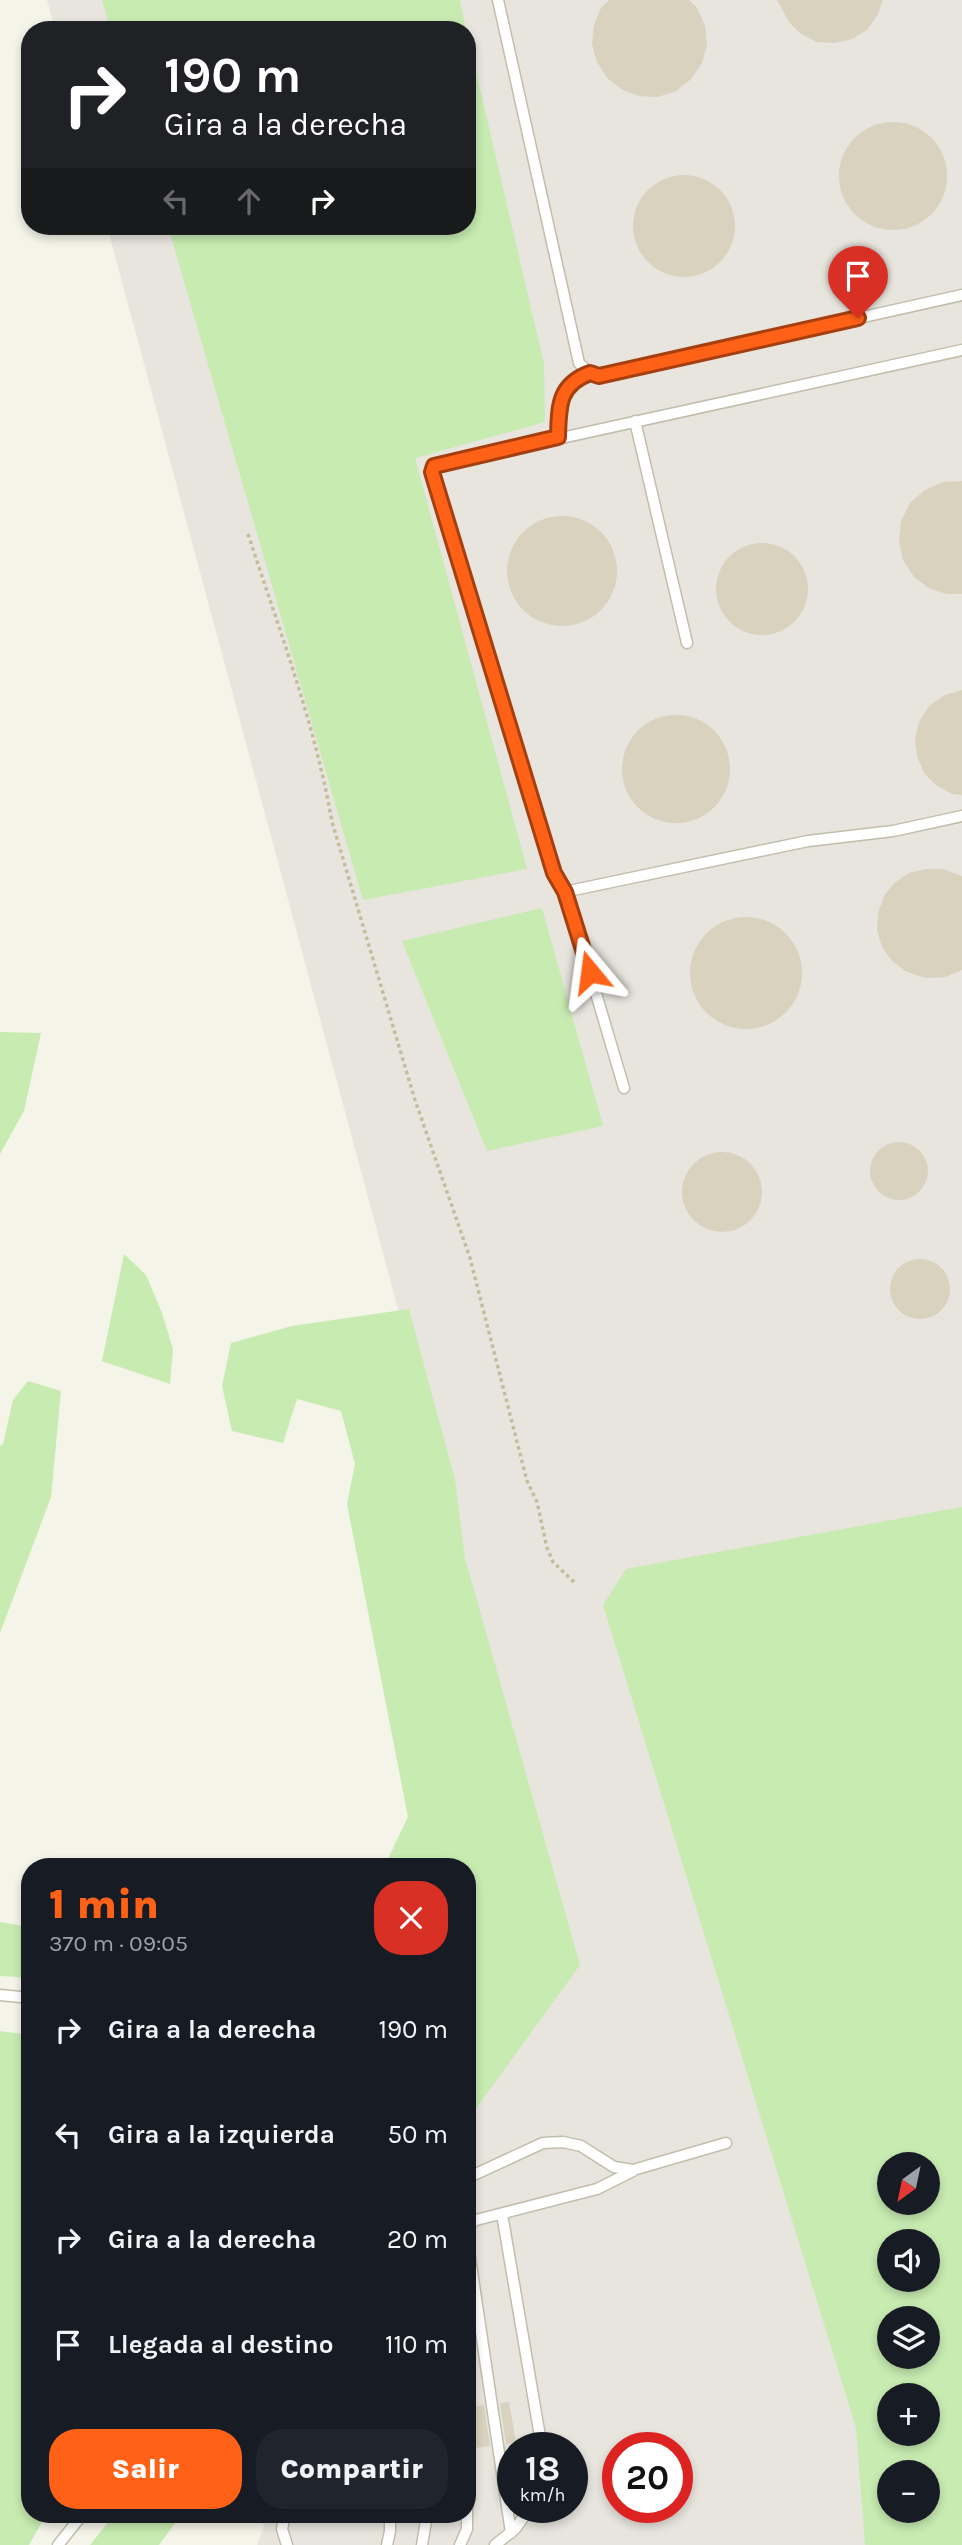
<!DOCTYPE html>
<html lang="es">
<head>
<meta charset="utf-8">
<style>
  :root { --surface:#171b24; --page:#20242c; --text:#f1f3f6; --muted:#9ea1a6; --accent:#ff6117 }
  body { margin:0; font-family:Karla,sans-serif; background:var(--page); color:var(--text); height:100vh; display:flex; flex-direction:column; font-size:26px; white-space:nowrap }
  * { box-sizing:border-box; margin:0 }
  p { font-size:23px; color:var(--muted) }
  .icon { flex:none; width:38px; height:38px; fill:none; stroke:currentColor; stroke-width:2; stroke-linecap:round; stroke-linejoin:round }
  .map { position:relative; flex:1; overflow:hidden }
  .panel { position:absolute; left:21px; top:1858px; width:455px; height:665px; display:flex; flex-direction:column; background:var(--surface); border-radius:28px; box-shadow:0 4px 10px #0003 }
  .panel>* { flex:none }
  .guide { position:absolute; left:21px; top:21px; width:455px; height:214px; border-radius:28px; box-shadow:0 4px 10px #0003; background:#202124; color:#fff; overflow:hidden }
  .needle { width:46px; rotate:213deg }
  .fabs { position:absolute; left:877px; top:2152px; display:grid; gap:14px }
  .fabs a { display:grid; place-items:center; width:63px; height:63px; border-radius:50%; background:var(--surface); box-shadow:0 4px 10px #0003; font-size:35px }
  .speed { position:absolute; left:497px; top:2432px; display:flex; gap:14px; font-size:35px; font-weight:700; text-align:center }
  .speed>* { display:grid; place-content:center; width:91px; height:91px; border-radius:50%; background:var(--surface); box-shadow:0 4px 10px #0003; line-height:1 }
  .speed small { font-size:18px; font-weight:400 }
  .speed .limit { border:10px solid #d22; background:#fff; color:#111 }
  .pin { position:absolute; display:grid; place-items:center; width:60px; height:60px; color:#fff; margin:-72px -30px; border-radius:50% 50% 50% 0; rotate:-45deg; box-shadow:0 0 7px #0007 }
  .pin .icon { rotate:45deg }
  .me { position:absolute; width:77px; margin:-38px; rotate:344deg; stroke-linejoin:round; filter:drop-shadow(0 0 5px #0008) }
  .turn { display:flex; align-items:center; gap:24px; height:147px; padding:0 28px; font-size:32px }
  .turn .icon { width:91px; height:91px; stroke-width:2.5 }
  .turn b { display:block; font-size:49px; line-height:60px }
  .lanes { display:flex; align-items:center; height:66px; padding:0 28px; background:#0003; justify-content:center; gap:35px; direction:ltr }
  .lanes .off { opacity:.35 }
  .round { display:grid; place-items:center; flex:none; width:74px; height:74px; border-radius:28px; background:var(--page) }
  .overview { display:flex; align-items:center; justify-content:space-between; height:119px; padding:0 28px }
  h1 { font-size:42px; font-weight:800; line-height:52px; color:var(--accent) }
  .primary-button { display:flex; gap:14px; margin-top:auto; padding:14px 28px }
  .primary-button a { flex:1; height:80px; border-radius:28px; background:var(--accent); color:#fff; font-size:28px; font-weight:800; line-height:80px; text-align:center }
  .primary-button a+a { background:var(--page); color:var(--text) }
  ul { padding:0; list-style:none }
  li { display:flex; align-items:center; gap:21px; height:105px; padding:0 28px }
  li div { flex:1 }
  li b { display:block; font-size:26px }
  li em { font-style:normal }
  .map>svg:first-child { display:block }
  .industrial { fill:#e8e5de; fill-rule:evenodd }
  .green { fill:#c7ebb1; fill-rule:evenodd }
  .building { fill:#d8d2be }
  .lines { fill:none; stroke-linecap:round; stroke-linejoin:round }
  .service-casing { stroke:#c1beab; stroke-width:13 }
  .path { stroke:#c4bc9c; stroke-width:3.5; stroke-dasharray:3.5 3.5; stroke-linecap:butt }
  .service { stroke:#fff; stroke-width:10 }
  .route-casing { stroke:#a63f0f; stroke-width:18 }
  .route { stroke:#ff6117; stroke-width:12 }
</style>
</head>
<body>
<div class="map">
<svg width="962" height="2545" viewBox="0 0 962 2545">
  <rect width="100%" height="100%" fill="#f5f4e9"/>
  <path class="industrial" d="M47,0H962V2545H257L264,2526L259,2515H467V2098L570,1949L107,226H467V30H55ZM889,2165H928V2203H889ZM889,2242H928V2280H889ZM889,2319H928V2357H889ZM889,2396H928V2434H889ZM513,2448H572V2508H513ZM618,2448H677V2508H618ZM889,2473H928V2511H889Z"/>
  <path class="green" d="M102,0H460L466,30H111Z
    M467,33L544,364L545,422L415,458L527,869L363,900L168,226H467Z
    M542,908L603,1126L487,1151L402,941Z
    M0,1032L41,1033L24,1111L0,1154Z
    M124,1254L146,1275L162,1313L173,1349L170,1384L102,1361Z
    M409,1309L455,1480L465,1558L580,1965L467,2121V1867H384L408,1817L347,1504L355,1464L341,1411L297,1399L283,1443L232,1431L222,1386L231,1343L292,1326Z
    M28,1381L61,1391L51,1497L0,1633V1446L3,1444L13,1400Z
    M962,1507V2545H865L856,2428L603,1605L626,1569ZM889,2165H928V2203H889ZM889,2242H928V2280H889ZM889,2319H928V2357H889ZM889,2396H928V2434H889ZM889,2473H928V2511H889Z
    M0,1922L30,1927V1978L0,1976Z
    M0,2031L30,2035V2515H46L29,2545H0Z
    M114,2515H181L159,2545H90Z"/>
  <path class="building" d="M609,0H689L697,8L705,26L707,45L702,63L691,79L676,91L658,97L639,96L621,89L607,78L597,62L592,44L594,25L601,8Z
    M777,0H883L877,16L867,30L852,39L835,43L817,42L801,34L789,22Z
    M839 176a54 54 0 1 1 108 0a54 54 0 1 1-108 0Z
    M633 226a51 51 0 1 1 102 0a51 51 0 1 1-102 0Z
    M962,481V594H947L930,589L914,577L903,560L899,541L901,521L910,503L925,490L943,482Z
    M507 571a55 55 0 1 1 110 0a55 55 0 1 1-110 0Z
    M716 589a46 46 0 1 1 92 0a46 46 0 1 1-92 0Z
    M962,690V795L952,794L937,786L924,773L917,756L915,738L920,720L930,705L945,695Z
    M622 769a54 54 0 1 1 108 0a54 54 0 1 1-108 0Z
    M926,869H943L962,876V970L945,977L926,978L907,972L892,961L882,947L877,930L878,913L884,896L894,883L909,873Z
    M690 973a56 56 0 1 1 112 0a56 56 0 1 1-112 0Z
    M870 1171a29 29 0 1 1 58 0a29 29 0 1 1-58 0Z
    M682 1192a40 40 0 1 1 80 0a40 40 0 1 1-80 0Z
    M890 1289a30 30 0 1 1 60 0a30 30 0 1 1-60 0Z
    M509,2402L516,2442L506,2444L500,2403Z
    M484,2405L490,2446L467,2449V2408Z"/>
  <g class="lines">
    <g class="service-casing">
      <path id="service" d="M498,0L579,363L590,373L599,376L962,295
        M635,421L687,643
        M558,437C559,406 558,385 590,373
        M564,892L808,841L893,831L962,816
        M624,1088L576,926L564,892L554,873L432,472L434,466L962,350
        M0,1995L30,1998
        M467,2178L543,2143L563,2142L581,2146L614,2167L633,2170L726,2143
        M502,2214L542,2448
        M467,2226L476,2220L597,2189L633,2171
        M467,2238L511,2533
        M285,2515L282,2529L287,2545
        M58,2545L82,2515
        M387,2545L390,2531V2515
        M422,2545L427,2515
        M460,2545L467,2529V2503
        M495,2545L515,2529L530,2508"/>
    </g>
    <path class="path" d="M248,534C279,629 315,724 332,822L415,1100L470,1258L527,1481L537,1502L547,1548L553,1562L575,1583"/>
    <use href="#service" class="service"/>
  </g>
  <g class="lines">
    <g class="route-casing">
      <path id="route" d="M590,972L565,892L554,873L432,472L434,466L558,437C559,406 558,385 590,373L599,376L858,318"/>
    </g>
    <use href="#route" class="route"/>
  </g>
</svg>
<div class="fabs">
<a><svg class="needle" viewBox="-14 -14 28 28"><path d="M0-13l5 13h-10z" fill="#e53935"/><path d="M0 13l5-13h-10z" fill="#9ea1a6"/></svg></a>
<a><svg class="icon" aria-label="sound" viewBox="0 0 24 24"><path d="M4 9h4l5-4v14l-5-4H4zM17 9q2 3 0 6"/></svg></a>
<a><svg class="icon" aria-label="layers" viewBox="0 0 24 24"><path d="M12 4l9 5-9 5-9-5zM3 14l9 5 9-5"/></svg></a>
<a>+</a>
<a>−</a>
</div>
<div class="speed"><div>18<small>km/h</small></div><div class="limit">20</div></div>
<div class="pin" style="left:858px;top:318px;background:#d93025"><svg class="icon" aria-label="arrive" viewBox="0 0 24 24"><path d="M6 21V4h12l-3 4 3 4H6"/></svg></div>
<svg class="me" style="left:590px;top:972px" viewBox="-20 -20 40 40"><path d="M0-17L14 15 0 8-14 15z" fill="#ff6117" stroke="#fff" stroke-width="4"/></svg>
<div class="guide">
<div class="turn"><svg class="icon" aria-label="right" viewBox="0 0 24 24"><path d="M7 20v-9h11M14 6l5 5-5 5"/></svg><div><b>190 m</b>Gira a la derecha</div></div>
<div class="lanes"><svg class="icon off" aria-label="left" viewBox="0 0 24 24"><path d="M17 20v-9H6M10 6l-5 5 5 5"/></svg><svg class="icon off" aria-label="ahead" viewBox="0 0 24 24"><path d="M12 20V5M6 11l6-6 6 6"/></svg><svg class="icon" aria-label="right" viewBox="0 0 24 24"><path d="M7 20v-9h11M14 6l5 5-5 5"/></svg></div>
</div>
<section class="panel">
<div class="overview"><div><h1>1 min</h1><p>370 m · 09:05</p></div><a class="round" style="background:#d93025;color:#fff"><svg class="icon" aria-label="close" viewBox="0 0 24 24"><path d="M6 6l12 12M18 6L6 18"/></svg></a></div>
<ul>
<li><svg class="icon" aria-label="right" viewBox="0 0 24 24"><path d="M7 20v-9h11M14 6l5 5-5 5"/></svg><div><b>Gira a la derecha</b></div><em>190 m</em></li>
<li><svg class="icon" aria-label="left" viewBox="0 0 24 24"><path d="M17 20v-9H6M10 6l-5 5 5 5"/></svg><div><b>Gira a la izquierda</b></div><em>50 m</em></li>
<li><svg class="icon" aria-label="right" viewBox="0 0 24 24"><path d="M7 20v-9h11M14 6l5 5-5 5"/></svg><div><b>Gira a la derecha</b></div><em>20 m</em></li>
<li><svg class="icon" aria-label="arrive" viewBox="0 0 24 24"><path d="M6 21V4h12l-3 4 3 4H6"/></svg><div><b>Llegada al destino</b></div><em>110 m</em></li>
</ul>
<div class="primary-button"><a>Salir</a><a>Compartir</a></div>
</section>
</div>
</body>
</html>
